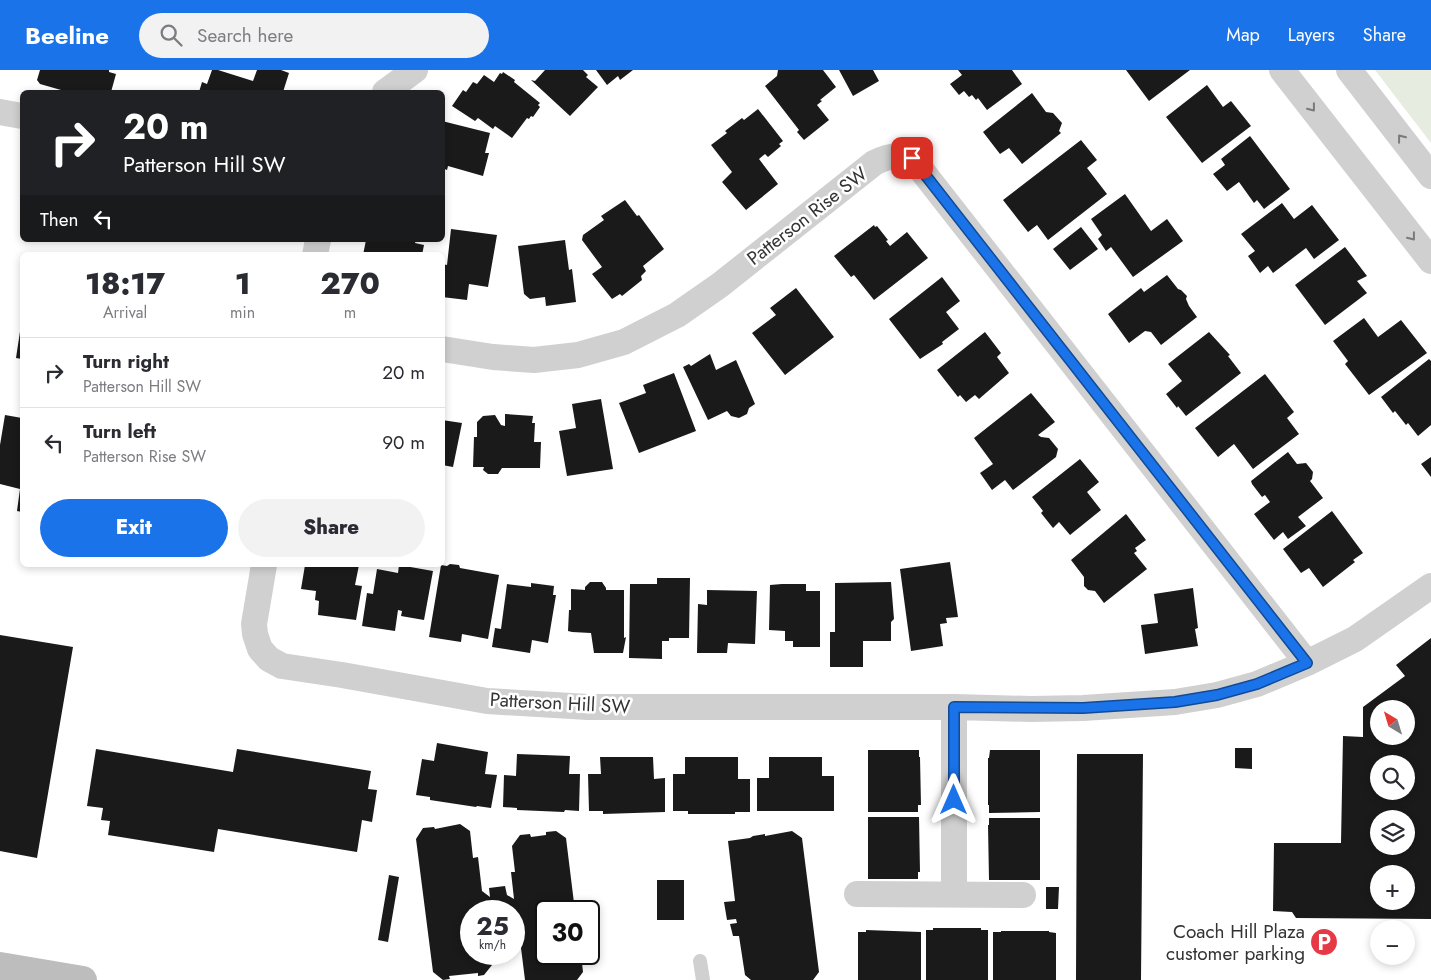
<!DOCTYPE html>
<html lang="en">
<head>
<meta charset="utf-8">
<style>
  :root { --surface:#fff; --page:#f2f2f3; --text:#2b2b33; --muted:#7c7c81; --line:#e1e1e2; --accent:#1a73e8 }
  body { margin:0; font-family:Jost,sans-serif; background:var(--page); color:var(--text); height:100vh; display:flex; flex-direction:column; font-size:19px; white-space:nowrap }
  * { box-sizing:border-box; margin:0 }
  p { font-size:16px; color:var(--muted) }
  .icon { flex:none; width:28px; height:28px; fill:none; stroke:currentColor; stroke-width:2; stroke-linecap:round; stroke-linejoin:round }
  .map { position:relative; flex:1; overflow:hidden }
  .details { position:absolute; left:20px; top:182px; width:425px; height:315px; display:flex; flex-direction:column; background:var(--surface); border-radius:8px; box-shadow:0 2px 8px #0003 }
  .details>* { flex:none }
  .top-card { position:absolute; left:20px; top:20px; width:425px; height:152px; border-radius:8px; box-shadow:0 2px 8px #0003; background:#202124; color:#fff; overflow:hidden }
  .needle { width:32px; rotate:322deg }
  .tools { position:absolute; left:1370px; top:630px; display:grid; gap:10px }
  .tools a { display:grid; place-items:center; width:45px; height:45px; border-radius:50%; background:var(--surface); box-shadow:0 2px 8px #0003; font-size:25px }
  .speed { position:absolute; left:460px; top:830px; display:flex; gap:10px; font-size:25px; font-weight:700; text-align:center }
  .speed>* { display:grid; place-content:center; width:65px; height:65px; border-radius:50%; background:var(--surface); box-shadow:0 2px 8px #0003; line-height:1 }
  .speed small { font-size:12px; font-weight:400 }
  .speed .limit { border:2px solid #111; border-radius:8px; background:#fff; color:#111 }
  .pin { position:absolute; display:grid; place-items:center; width:42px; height:42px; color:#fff; margin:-21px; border-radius:10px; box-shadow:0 2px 8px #0006 }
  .me { position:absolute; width:55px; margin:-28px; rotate:0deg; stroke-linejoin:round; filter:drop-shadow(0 0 4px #0008) }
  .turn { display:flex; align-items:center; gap:18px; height:105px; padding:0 20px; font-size:22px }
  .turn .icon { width:65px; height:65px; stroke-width:2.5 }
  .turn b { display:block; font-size:35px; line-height:42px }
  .then { display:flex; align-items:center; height:48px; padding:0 20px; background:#0003; gap:10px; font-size:19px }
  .eta { display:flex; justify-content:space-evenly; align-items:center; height:85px; text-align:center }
  .eta b { font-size:30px; font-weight:800; line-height:35px }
  .primary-button { display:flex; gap:10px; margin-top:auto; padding:10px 20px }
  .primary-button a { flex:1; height:58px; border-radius:30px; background:var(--accent); color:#fff; font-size:20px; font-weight:800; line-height:58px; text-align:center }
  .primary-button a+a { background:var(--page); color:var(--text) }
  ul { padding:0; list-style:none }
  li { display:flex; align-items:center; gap:15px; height:70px; padding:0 20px; border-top:1px solid var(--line) }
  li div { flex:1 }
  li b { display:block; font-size:19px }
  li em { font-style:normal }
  header { display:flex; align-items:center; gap:30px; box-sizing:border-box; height:70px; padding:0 25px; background:var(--accent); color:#fff }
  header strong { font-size:24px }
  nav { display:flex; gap:28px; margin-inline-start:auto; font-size:18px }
  .search { width:350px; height:45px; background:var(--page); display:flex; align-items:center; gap:12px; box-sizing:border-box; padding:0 18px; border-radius:28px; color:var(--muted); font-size:19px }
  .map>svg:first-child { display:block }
  .green { fill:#e6ecdf }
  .building { fill:#1a1a1a; fill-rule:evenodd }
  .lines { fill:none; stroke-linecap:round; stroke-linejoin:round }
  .lane { stroke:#d0d0d0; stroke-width:14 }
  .street { stroke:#d0d0d0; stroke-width:26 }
  .secondary { stroke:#bdbdbd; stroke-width:28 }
  .oneway { stroke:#7a7a7a }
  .route-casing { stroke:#114b97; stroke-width:12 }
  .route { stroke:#1a73e8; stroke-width:9 }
  .labels { text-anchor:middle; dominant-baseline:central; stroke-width:5; stroke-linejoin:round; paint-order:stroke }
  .street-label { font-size:19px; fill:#333; stroke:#fff }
  .poi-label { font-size:19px; fill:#333; stroke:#fff; text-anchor:end }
</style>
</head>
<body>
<header>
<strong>Beeline</strong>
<div class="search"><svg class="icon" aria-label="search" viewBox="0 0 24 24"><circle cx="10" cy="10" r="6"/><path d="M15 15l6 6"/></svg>Search here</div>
<nav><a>Map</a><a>Layers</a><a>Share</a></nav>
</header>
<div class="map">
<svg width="1431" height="910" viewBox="0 0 1431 910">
  <rect width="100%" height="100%" fill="#fff"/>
  <path class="green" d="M1375,0H1431V73Z"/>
  <path class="building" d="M40,0H109V2L116,4L111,22H68L40,14L37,10Z
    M212,0H218L253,11L257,0H281L289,3L283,22H199L202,12L207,14Z
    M545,0H583L588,5L586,7L598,17L570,46L531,10L535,11Z
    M596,0H633L620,10L618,6L607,15Z
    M778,0H823L836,17L820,30L822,31L817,35L829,50L804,70L797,62L799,60L765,16L777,6Z
    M839,0H873L879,11L853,26Z
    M958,0H1012L1022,14L987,40L978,28L976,30L972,25L969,27L964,21L959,25L950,14L962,5Z
    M1126,0H1190L1149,31Z
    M503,2L515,10L514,12L540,33L538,35L540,37L533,47L531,46L529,49L527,48L512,68L495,56L493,59L478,48L475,51L452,36L463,20L466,22L473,12L477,14L484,5L494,12L500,3L502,4Z
    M1207,15L1223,37L1231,31L1251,56L1202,93L1166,47Z
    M1032,23L1046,42L1053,43L1062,53L1059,61L1061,63L1022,94L1009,78L1000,84L983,62Z
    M758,39L783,71L779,74L781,76L768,87L765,84L759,89L778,114L746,140L722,112L732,102L711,75L727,63L725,61L742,48L744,50Z
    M442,51L490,63L485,83H489L483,106L448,96L447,100L442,98Z
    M1250,66L1290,119L1264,139L1257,130L1254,133L1239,112L1227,121L1213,104L1225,95L1221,89Z
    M1081,70L1097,90L1087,98L1107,124L1048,170L1037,155L1028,162L1003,130Z
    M1125,124L1151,161L1167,149L1183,171L1133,207L1111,177L1106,181L1098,169L1102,165L1091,149Z
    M625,130L637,146L639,145L664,179L643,196L646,201L641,206L642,210L622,226L620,224L612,229L592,204L602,197L582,170L583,165L604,150L601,146Z
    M1282,133L1294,149L1312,135L1339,170L1314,189L1306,178L1273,203L1268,196L1260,203L1248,186L1255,181L1241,164Z
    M874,155L875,157L877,156L888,170L886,171L890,176L907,162L928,188L874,230L854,205L851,207L834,186Z
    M1081,157L1098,179L1070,200L1053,179Z
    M451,159L497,165L488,217L469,214L467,230L442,227V194L447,195Z
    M366,170H416L415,173L424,175L422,185H363Z
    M565,170L569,200L572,199L576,232L546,236L545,227L530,229L524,224L518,176Z
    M1345,177L1367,206L1357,211L1367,223L1325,255L1295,215Z
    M1167,205L1178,219L1181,220L1187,226L1186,229L1189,236L1197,247L1161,275L1151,262L1145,261L1129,273L1108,244L1141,218L1144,222Z
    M942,207L960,231L946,242L959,259L942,272L943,274L920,289L889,249Z
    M796,218L834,267L785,305L752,263L776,245L770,238Z
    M1364,248L1378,267L1401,250L1427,283L1369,325L1345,294L1348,291L1333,271Z
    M21,255H22V289L16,288Z
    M985,262L1001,283L997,287L1009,303L979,329L975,325L966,332L960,325L958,327L937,300Z
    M1209,262L1230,285L1228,286L1241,303L1186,346L1178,336L1177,338L1166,324L1182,311L1168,294Z
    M710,284L716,300L736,290L755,334L749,338L747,344L739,348L731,346L727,341L708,350L683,297L689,294L691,296Z
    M1429,289L1431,291V355L1418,366L1408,353L1406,355L1395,341L1393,343L1381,327Z
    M674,303L696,361L639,383L619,333L646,323L643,315Z
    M1265,304L1294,342L1287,348L1299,364L1253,399L1234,374L1218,387L1195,358Z
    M1031,323L1055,352L1038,365L1041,367L1049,368L1058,379L1056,387L1013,420L1005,410L992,420L980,403L993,394L974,368Z
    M601,329L613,399L567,406L559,361L576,358L572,334Z
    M505,344L533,346L532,353H535L534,372H541L540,398H502L498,404H488L483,400L484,397H473L474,367H477V352L483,346L495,345L501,355L505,356Z
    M5,345L22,348V442L17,441L20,419L0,414V375Z
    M442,350L462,353L453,397L442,395Z
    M1288,382L1297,394L1306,393L1313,402L1312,409L1310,411L1323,428L1298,447L1306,456L1288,469L1283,462L1274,470L1254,444L1270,432L1265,425L1262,427L1252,414L1251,411Z
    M1431,387V407L1421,394Z
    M1080,389L1099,412L1087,422L1101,440L1070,465L1059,452L1053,458L1041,443L1043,441L1032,427Z
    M1332,441L1363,483L1353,490L1355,492L1323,517L1309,498L1301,503L1283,479Z
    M1126,444L1146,470L1135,478L1137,481L1134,483L1147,499L1104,533L1095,521L1088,520L1084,516V507L1071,490Z
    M950,492L958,547L946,548L947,553L940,554L943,576L911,581L900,499Z
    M450,494L459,495L460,498L499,505L488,569L462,564L461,572L429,567L441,495L447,496Z
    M305,495H359L355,515L362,516L356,550L318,545L319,531L315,530L316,521L301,519Z
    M399,495L433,501L424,550L401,546L402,541L398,540L395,561L362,556L367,523L373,524L377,499L398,503Z
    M657,508H690L689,568H669V571H662V589L629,588L630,514H657Z
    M590,512H602L606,518V520H624V568L626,567L623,583H594L591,563L572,562L568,561L569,540H571V519L585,520V517Z
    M891,512L894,549L891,552V571H863V597H830V562H835V513Z
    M531,513L554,516L553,525H556L548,573L532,570L530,583L492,577L495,558L501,559L507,514L531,517Z
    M782,514H806V521H820V577H793V571H785V561L769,560L770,515Z
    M1193,518L1198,558L1195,559L1198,576L1145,584L1141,555L1158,553L1154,524Z
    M707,520L757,521L755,574L728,573L727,583H697L698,534L707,535Z
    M0,565L73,577L37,788L0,781Z
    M1431,568V849L1296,848L1292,842L1273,841L1274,773H1341L1343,666L1363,667V637L1405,606L1396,595ZM1379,639H1406V666H1379ZM1379,694H1406V721H1379ZM1379,749H1406V776H1379ZM1379,804H1406V831H1379Z
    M437,673L488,682L485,704L497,705L491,738L477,736L476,737L430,730V727L416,725L422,689L434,691Z
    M1235,678H1252V699L1235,698Z
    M96,679L233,702L237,679L371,701L368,719L377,720L372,752L362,750L357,782L218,759L214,782L108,765L110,751L101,750L103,738L87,736Z
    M868,680H919V687H920L921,735H918V742H868Z
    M990,680H1040V742L989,743V735H988V688H989Z
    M517,684L570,686L569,704H580L579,741L565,740L564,742L517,740V738L503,737L504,705L516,706Z
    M1077,684H1143L1141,910H1076Z
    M600,687H653L654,709L665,708V742L603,744V741H589L588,704H601Z
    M685,687H738V709H750V742H735V744H688V741H673V704H685Z
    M769,687H822V706H834V741H757V708H769Z
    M868,747H919L920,802H918V809H868Z
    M989,748H1040V810H989L988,755H989Z
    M460,754L470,761L473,788L478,787L482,821L490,827L489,818L505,816L507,825L514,829L511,802H515L512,776L520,765L530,764L531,767L546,765V762L556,761L566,768L575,841H546V884H581L583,902L577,910H525L517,846L514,844V841H511L506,837L507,836L486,839L484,837L485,841H471V884H490L492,895L484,905L478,906V903L449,906L450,909L443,910L433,902L416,769L423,758L434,757L435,759Z
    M792,761L802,768L819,902L813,910H751L745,905L739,866H733L730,854L737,853L736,849L727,850L724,832L735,831L728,771L750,768L753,766L765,764V766Z
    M389,805L399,807L388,872L378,870Z
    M657,810H684V850H657Z
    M1046,817H1059L1058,839H1046Z
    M933,858H981V860H988V910H926V860H933Z
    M866,860L921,862V910H858V862H866Z
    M1001,861H1049V862L1056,863V910H993V862H1001Z"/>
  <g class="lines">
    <path class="lane" d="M700,891L703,910"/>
    <path class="street" d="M1282,0L1431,191
      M1349,0L1431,106
      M385,22L415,0
      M0,42L22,46
      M315,185L318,170
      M442,279L493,287L534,290L578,285L624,272L677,245L720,215L874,93C887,86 898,84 912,88L1307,593
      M264,495L254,554L255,564L260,579L269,589L282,596L342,605L487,631L588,637H954L1031,639L1083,638L1175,632L1217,625L1257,614L1307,593L1355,569L1431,516
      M954,637V824
      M857,824L1023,825"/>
    <path class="secondary" d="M0,896L83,910"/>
  </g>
  <defs><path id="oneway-chevron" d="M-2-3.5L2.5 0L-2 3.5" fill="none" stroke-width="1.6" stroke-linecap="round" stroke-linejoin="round" transform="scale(1.25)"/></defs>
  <g class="oneway">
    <use href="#oneway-chevron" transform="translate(1312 38) rotate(52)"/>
    <use href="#oneway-chevron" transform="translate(1401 68) rotate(-128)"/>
    <use href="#oneway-chevron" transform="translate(1412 167) rotate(52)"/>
  </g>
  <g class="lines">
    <g class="route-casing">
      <path id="route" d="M912,88L1307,593L1257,614L1217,625L1175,632L1083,638L954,637V730"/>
    </g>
    <use href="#route" class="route"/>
  </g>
  <defs>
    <g id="parking-disc" transform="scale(1.4375)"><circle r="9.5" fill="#e63946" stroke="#fff"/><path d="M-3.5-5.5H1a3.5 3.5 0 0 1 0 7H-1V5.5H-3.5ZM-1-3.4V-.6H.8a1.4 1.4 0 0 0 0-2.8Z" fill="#fff"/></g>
  </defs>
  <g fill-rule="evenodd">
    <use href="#parking-disc" x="1324" y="872"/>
  </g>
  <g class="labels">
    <g class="street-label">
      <text transform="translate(807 146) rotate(-38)">Patterson Rise SW</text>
      <text transform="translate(560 633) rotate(3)">Patterson Hill SW</text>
    </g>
    <g class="poi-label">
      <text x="1305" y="861">Coach Hill Plaza<tspan x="1305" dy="22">customer parking</tspan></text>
    </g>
  </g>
</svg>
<div class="tools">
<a><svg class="needle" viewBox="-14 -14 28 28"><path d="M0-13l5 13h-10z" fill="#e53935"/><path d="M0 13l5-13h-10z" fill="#7c7c81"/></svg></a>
<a><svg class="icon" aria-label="search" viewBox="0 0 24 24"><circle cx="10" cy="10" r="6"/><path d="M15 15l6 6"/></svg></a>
<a><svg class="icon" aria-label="layers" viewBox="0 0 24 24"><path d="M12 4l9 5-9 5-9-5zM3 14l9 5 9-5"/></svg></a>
<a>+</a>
<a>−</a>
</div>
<div class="speed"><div>25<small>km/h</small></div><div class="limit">30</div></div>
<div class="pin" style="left:912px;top:88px;background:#d93025"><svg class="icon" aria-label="arrive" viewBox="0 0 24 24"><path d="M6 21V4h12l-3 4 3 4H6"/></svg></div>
<svg class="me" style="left:954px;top:730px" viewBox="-20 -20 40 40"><path d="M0-17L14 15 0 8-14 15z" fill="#1a73e8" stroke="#fff" stroke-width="4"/></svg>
<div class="top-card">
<div class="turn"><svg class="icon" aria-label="right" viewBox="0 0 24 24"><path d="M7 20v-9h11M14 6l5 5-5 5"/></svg><div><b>20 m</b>Patterson Hill SW</div></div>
<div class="then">Then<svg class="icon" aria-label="left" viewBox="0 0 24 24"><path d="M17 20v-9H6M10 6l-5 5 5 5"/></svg></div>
</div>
<section class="details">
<div class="eta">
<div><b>18:17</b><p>Arrival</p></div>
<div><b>1</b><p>min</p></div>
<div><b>270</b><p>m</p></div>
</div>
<ul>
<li><svg class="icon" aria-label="right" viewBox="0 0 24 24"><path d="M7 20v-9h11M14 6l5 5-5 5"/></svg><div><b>Turn right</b><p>Patterson Hill SW</p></div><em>20 m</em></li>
<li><svg class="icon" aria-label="left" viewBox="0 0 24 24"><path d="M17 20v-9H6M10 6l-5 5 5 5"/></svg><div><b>Turn left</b><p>Patterson Rise SW</p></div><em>90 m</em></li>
</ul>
<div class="primary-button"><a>Exit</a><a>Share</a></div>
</section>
</div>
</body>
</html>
